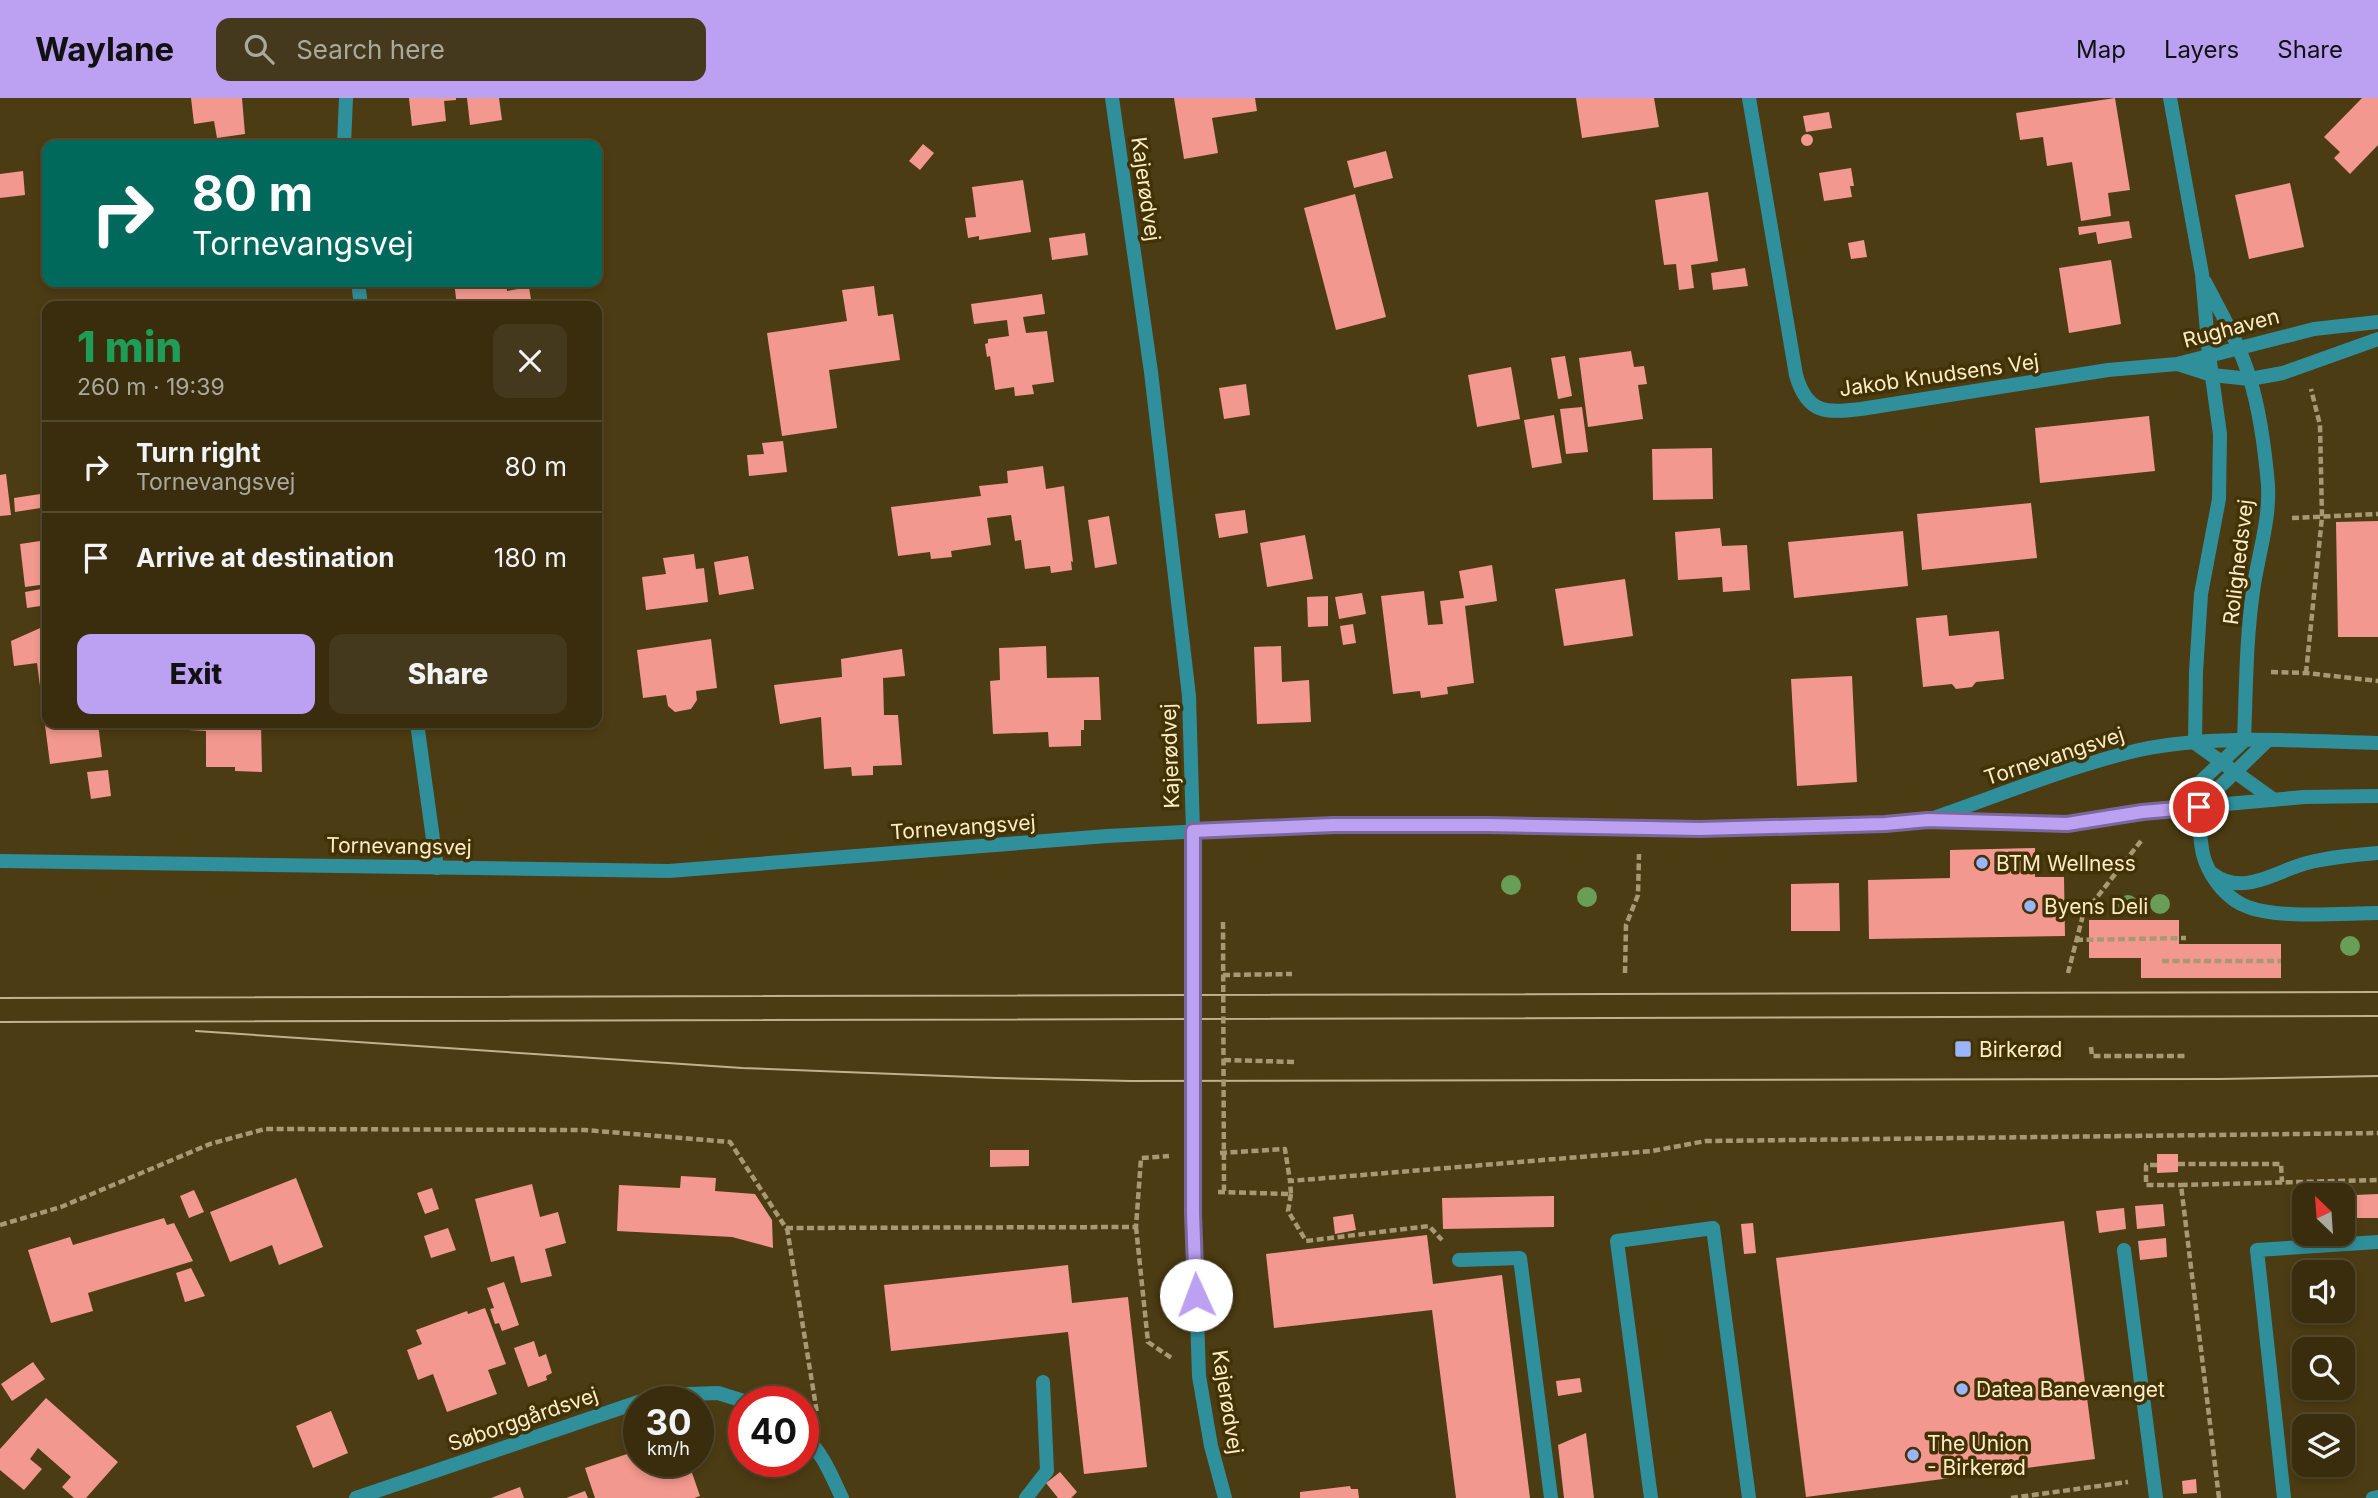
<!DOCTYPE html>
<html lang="en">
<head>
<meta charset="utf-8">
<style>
  :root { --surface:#392d0e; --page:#44391c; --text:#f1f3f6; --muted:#aba89e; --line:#53492e; --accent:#bca0f2 }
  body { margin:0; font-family:Inter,sans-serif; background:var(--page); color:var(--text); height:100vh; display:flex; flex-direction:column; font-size:26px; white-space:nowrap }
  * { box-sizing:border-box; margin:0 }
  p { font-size:23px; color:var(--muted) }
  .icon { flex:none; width:38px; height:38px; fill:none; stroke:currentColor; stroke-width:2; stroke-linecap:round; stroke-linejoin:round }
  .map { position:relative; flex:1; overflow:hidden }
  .sheet { position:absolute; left:42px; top:203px; width:560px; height:427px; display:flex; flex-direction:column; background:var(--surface); border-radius:14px; box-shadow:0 4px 10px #0003,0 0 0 2px var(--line) }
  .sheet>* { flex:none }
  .hud { position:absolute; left:42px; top:42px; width:560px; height:147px; border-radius:14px; box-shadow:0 4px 10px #0003,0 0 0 2px var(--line); background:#00695c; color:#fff; overflow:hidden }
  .needle { width:46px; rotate:335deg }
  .fabs { position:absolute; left:2292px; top:1085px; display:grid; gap:14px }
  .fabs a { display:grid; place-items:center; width:63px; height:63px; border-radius:14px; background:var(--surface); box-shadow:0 4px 10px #0003,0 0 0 2px var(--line); font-size:35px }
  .speed { position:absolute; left:623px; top:1288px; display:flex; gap:14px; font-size:35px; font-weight:700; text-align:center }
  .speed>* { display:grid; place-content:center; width:91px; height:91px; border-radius:50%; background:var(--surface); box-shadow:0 4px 10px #0003,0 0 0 2px var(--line); line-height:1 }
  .speed small { font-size:18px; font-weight:400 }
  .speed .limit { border:10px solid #d22; background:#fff; color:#111 }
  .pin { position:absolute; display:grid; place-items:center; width:60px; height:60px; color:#fff; margin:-30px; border:4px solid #fff; border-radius:50%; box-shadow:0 2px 7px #0007 }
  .me { position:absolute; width:77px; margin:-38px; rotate:358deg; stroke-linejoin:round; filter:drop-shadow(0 0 5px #0008) }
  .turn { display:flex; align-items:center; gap:24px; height:147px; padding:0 35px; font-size:32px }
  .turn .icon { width:91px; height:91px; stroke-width:2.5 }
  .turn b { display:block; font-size:49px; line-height:60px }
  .round { display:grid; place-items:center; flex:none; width:74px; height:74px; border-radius:14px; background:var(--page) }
  .head { display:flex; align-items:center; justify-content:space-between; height:119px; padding:0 35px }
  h1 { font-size:42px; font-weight:800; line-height:52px; color:#1e9e55 }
  .primary-button { display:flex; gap:14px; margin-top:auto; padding:14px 35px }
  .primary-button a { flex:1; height:80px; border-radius:14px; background:var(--accent); color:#111; font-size:28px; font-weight:800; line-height:80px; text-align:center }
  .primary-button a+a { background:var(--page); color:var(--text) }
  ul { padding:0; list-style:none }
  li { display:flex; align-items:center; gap:21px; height:91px; padding:0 35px; border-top:2px solid var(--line) }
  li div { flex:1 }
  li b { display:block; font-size:26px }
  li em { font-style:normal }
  header { display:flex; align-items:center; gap:42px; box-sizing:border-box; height:98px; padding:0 35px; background:var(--accent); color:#111 }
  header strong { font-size:33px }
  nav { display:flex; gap:38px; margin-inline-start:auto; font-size:24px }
  .search { width:490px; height:63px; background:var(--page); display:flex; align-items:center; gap:18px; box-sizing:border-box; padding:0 24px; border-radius:14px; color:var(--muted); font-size:26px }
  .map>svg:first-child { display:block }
  .building { fill:#f3988e }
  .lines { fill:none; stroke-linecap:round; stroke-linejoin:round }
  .path { stroke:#a99973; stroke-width:4.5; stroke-dasharray:7 3.5; stroke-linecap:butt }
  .service { stroke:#2f909c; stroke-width:14 }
  .minor { stroke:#2f909c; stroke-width:14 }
  .tertiary { stroke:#2f909c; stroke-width:14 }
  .tram { stroke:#c2b28b; stroke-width:2 }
  .path-bridge { stroke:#a99973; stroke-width:4.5; stroke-dasharray:7 3.5; stroke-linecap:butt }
  .tertiary-bridge { stroke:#2f909c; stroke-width:14 }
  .tree { fill:#689e57 }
  .route-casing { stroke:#7a689d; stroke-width:18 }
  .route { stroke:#bca0f2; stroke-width:12 }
  .poi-dot { fill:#99b5fd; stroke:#423206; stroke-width:2.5 }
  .labels { text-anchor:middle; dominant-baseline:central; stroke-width:7; stroke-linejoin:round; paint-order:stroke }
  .street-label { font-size:21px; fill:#fcecc7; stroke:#423206 }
  .poi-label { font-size:21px; fill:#fcecc7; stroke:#423206; text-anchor:start }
</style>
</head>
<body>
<header>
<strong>Waylane</strong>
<div class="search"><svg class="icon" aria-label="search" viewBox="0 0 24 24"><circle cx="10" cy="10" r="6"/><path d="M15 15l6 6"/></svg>Search here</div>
<nav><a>Map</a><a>Layers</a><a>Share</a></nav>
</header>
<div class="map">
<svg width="2378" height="1400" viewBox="0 0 2378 1400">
  <rect width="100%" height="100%" fill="#4c3c13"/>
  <path class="building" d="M191,0H242L245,36L217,40L214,23L194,26Z
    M409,0H456V2L444,3L446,23L412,28Z
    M467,0H499L502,22L470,27Z
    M1174,0H1255L1257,13L1212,20L1218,55L1184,61Z
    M1576,0H1654L1659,29L1582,40Z
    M2115,0L2130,92L2108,95L2111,118L2081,123L2072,64L2047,68L2043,39L2020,42L2016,15Z
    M2362,0H2378V47L2350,76L2334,60L2340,54L2324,39Z
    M1829,14L1832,30L1806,34L1803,18Z
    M1801 42a6 6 0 1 1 12 0a6 6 0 1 1-12 0Z
    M923,46L934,55L920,72L909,63Z
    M1386,53L1393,80L1354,90L1347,63Z
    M1851,70L1854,88H1850L1852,99L1824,103L1819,75Z
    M23,73L25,97L0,100V76Z
    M1023,82L1031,134L979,142V138L968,140L965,120L976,119L972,89Z
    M2290,85L2304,149L2249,161L2235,97Z
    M1708,94L1718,163L1691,167L1694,190L1679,192L1676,166L1664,167L1655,102Z
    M1355,96L1386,219L1336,232L1304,110Z
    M2129,123L2132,140L2098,146L2096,134L2079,137L2078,129Z
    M1085,135L1088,157L1052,162L1049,140Z
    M1864,142L1867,159L1851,161L1848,145Z
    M2111,162L2121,226L2069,235L2059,170Z
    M1745,170L1748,188L1713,192L1711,175Z
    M454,184H506L507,193L529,189L532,208H457Z
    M874,188L878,218L893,216L900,262L829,272L837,330L782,338L767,235L847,223L842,192Z
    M1042,196L1045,216L1023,219L1026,235L1047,233L1054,284L1032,287L1034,296L1015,298L1014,289L995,292L990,258L987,259L985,246L988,245V241L1009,238L1007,222L974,226L971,206Z
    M1631,253L1634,269L1644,268L1647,286L1638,287L1643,321L1588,329L1579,260Z
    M1565,258L1572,298L1558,301L1551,260Z
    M1511,269L1520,321L1477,329L1468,277Z
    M1246,286L1250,317L1224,321L1219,290Z
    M1582,309L1588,354L1566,356L1560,311Z
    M1554,317L1562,365L1532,370L1524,322Z
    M2149,318L2155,373L2040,385L2035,330Z
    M783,343L787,374L749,378L747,357L764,356L762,345Z
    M1712,350L1713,401L1653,402L1652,351Z
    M1043,368L1046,391L1064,388L1073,464L1071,463L1072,472L1051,475L1050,468L1025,471L1021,442L1015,443L1011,417L987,420L991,447L951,453L952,459L931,461L930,454L898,458L891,409L981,398L979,388L1008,385L1007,373Z
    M6,376L11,417L0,418V377Z
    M47,395V409L15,414L14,400Z
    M2031,405L2037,460L1922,472L1917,416Z
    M1245,412L1248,435L1219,440L1215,416Z
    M1109,418L1117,466L1095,470L1088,422Z
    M2378,423V539H2338L2336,424Z
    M1720,430L1722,448L1747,447L1750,492L1723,494L1722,479L1678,482L1675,434Z
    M1903,433L1908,488L1794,500L1788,444Z
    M1305,437L1313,481L1267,489L1260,445Z
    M47,442V486L25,489L20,446Z
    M694,456L696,471L704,470L708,504L646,512L642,479L666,476L663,460Z
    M748,458L754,491L719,497L714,464Z
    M1492,467L1497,503L1465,508L1474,585L1447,589L1448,596L1421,600L1420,593L1393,596L1381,498L1424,493L1428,527L1443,526L1440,503L1464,500L1459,473Z
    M1625,481L1633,538L1564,548L1555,491Z
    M47,490V507L27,510L25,494Z
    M1362,495L1366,516L1339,521L1335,499Z
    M1328,498V528L1308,529L1307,499Z
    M1947,517L1949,538L1999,533L2004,581L1976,584L1972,589L1956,591L1952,586L1923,589L1916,520Z
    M1353,526L1356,545L1343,547L1340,528Z
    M47,527V625H98L102,659L50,666L37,565L14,568L11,543Z
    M711,541L717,590L696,593L697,602L691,611L675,614L668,608L666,597L643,600L637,552Z
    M1046,548L1047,580L1099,579L1101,622H1084V632H1081V648L1049,649L1048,634L993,636L990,583L1000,582L999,550Z
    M1281,548L1282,584L1309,582L1311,624L1257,626L1254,549Z
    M902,551L905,578L883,580L884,617H898L902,667L873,668V677L852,678L851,669L824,671L821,619L780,626L774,587L842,579L841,561Z
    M1852,578L1857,684L1797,688L1791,581Z
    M171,625H261L262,674L235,673V669H206V633L171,631Z
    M108,672L111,698L91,701L87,674Z
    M2035,750V779H2064L2065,838L1869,841L1868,782L1950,780V752Z
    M1839,785L1840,833H1791V786Z
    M2089,822H2179V846H2281V880H2141V860H2089Z
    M990,1052H1029V1068L990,1069Z
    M2157,1056H2178V1074L2157,1075Z
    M681,1078L716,1080L715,1093L755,1096L772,1122L773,1150L732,1139L617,1133L619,1087L680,1090Z
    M296,1080L323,1149L279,1167L272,1147L230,1164L210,1114Z
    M532,1086L540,1119L558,1114L566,1145L545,1151L552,1178L521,1185L514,1158L491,1164L475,1101Z
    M432,1090L439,1111L425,1116L417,1095Z
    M194,1092L204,1114L189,1120L180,1098Z
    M2378,1096V1120H2356L2355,1097Z
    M1554,1098V1129L1443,1131L1442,1100Z
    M2163,1106L2165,1128L2137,1131L2135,1108Z
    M2124,1110L2126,1131L2099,1135L2096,1113Z
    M1353,1116L1356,1132L1335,1136L1333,1119Z
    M164,1120L167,1127L174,1125L193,1163L88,1195L93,1213L51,1225L28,1152L70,1139L73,1147Z
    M2064,1123L2095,1361L1806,1399L1776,1160Z
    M1753,1125L1756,1155L1744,1156L1741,1126Z
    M448,1130L456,1152L431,1160L424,1138Z
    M1427,1137L1433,1186L1502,1177L1530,1400H1456L1432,1212L1274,1230L1266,1156Z
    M2166,1140L2167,1159L2140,1162L2138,1143Z
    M1068,1167L1072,1205L1128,1199L1147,1369L1084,1376L1068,1234L891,1253L884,1187Z
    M191,1170L205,1198L185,1204L176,1175Z
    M504,1184L519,1227L502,1233L499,1225L495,1226L490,1211L494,1210L487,1190Z
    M485,1210L506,1266L488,1272L497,1296L447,1314L433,1276L418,1282L407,1252L422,1246L416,1232L467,1213L468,1216Z
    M534,1243L539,1259L546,1256L552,1275L546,1278L547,1282L528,1289L514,1250Z
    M33,1264L45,1281L12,1303L1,1286Z
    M1580,1280L1582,1294L1558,1298L1556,1283Z
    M46,1300L118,1364L86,1400H74L62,1389L71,1379L38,1350L30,1361L42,1371L24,1392L0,1372V1351Z
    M331,1313L348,1355L313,1370L296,1328Z
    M1586,1335L1594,1400H1564L1558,1347Z
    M639,1352V1363H688L700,1398L694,1400H595L585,1370Z
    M1060,1374L1077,1394L1071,1400H1058L1046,1385Z
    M2196,1381L2197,1395L2183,1396L2182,1383Z
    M1350,1388L1351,1391H1358L1359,1400H1300V1394Z
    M520,1389L524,1400H491Z
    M585,1393L588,1400H566Z"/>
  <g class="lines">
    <path class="path" d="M2292,420L2378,416
      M2271,574L2306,575L2378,583
      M2306,575L2322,419L2320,327L2311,291
      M2076,842L2186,840
      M2162,863H2281
      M1625,875L1626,827L1638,797L1639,756
      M2068,875L2083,817L2141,743
      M1223,877L1292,876
      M2091,949L2092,958H2186
      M1224,962L1296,964
      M1220,1055L1285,1051L1290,1083L1652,1053L1706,1043L2378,1035
      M2178,1066H2281L2282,1084
      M2157,1067H2146V1087H2181
      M1218,1094L1291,1096L1290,1083
      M1291,1096L1288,1113L1306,1143L1429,1128L1442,1142
      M0,1127L61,1109L210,1046L265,1031L585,1032L730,1044L786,1130L1136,1129L1141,1060L1169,1058
      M1136,1129L1148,1244L1173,1261
      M787,1130L817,1315
      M2011,1400L2128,1384
      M2219,1400L2181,1087L2378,1082"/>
    <path class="service" d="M2267,643L2199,709C2200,726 2199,746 2205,763C2212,782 2228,802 2248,809C2278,821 2344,815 2378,815
      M2213,776C2243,799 2276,773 2307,765C2330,759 2354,757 2378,755
      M2124,1152L2156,1400
      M1459,1162L1520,1160L1551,1400
      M1026,1400L1047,1373L1043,1284
      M1651,1400L1617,1143L1713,1130L1749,1400
      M2284,1400L2257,1152L2378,1144"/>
    <path class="minor" d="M1112,0L1151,274L1189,598L1193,733
      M1749,0L1796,277C1807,316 1826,315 1861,311L2108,272L2177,266L2314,231L2378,224
      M344,47L346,0
      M358,184L361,208
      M2178,266L2212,277L2250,281L2283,275L2378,241
      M417,625L437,770
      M803,1338C822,1352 832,1379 842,1400
      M356,1400L659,1297L718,1295L747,1304
      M2373,1400L2378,1399"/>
    <path class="tertiary" d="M2170,0L2202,176L2209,257L2220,336L2219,401L2201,496L2196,574L2195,645
      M2195,645L2274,702
      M2171,711L2244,643C2246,593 2246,542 2253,493C2258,457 2270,423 2268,387C2265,352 2260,314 2250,281C2240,247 2221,215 2205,184
      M1936,719C2003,696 2070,668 2139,652C2212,636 2303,643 2378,645
      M0,763L669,773L1107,738L1261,730L1488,727L1700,731L1885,726L1928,721L2068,726L2171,711L2304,699L2378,698
      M1193,842V733
      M1193,1094L1199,1278L1211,1348L1225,1400"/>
    <path class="tram" d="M0,900L2378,894
      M0,924L2378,918
      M196,933L742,970L997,980L1131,983L2220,981L2378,978"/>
    <path class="path-bridge" d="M1223,824L1224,1093"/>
    <path class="tertiary-bridge" d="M1193,1094V842"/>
  </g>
  <g class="tree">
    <circle cx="1511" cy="787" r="10"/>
    <circle cx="1587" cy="799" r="10"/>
    <circle cx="2160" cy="806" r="10"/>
    <circle cx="2128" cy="807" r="10"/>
    <circle cx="2350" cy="848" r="10"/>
  </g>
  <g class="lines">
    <g class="route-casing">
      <path id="route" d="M1196,1197L1193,1115V733L1333,727H1488L1700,731L1885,726L1928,722L2067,726L2142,714L2199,709"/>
    </g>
    <use href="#route" class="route"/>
  </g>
  <g class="poi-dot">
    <circle cx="1982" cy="765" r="7"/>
    <circle cx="2030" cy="808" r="7"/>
    <rect x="1954" y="942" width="18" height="18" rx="3.5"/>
    <circle cx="1962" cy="1291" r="7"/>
    <circle cx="1913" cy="1357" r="7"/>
  </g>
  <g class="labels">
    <g class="street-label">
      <text transform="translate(1146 91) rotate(82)">Kajerødvej</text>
      <text transform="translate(2231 230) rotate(-15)">Rughaven</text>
      <text transform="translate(1939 277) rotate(-8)">Jakob Knudsens Vej</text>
      <text transform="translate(2238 464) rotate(-83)">Rolighedsvej</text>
      <text transform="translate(1170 658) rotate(-92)">Kajerødvej</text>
      <text transform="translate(2054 658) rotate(-18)">Tornevangsvej</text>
      <text transform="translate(963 729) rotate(-4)">Tornevangsvej</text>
      <text transform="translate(399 748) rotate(1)">Tornevangsvej</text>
      <text transform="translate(1228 1304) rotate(81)">Kajerødvej</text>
      <text transform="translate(523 1321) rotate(-19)">Søborggårdsvej</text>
    </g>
    <g class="poi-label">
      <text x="1996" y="765">BTM Wellness</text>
      <text x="2044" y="808">Byens Deli</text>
      <text x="1979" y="951">Birkerød</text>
      <text x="1976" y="1291">Datea Banevænget</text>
      <text x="1927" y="1345">The Union<tspan x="1927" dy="24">- Birkerød</tspan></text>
    </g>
  </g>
</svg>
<div class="fabs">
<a><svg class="needle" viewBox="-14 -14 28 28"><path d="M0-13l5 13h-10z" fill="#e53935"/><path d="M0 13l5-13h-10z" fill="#aba89e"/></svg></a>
<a><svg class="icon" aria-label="sound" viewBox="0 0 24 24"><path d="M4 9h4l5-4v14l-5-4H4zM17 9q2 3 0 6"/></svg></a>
<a><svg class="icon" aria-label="search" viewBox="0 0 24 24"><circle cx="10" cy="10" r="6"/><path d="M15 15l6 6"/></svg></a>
<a><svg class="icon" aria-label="layers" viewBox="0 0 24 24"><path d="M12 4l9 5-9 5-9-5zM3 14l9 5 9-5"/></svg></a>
</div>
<div class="speed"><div>30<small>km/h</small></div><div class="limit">40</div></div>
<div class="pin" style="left:2199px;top:709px;background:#d93025"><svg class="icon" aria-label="arrive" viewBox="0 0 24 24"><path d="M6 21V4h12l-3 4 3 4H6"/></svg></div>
<svg class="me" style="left:1196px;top:1197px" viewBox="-20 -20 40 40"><circle r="19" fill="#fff"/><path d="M0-13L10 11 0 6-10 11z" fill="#bca0f2"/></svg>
<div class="hud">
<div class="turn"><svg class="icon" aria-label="right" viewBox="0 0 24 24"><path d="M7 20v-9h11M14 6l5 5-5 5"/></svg><div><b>80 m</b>Tornevangsvej</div></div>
</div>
<section class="sheet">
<div class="head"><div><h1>1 min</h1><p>260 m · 19:39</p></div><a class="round"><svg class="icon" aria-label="close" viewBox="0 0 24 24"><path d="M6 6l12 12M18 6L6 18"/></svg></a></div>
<ul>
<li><svg class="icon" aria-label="right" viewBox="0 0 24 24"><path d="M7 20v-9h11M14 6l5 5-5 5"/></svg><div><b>Turn right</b><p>Tornevangsvej</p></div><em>80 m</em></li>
<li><svg class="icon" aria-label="arrive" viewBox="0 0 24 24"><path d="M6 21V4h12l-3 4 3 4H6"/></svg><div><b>Arrive at destination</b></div><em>180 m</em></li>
</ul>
<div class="primary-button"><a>Exit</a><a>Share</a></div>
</section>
</div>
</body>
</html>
